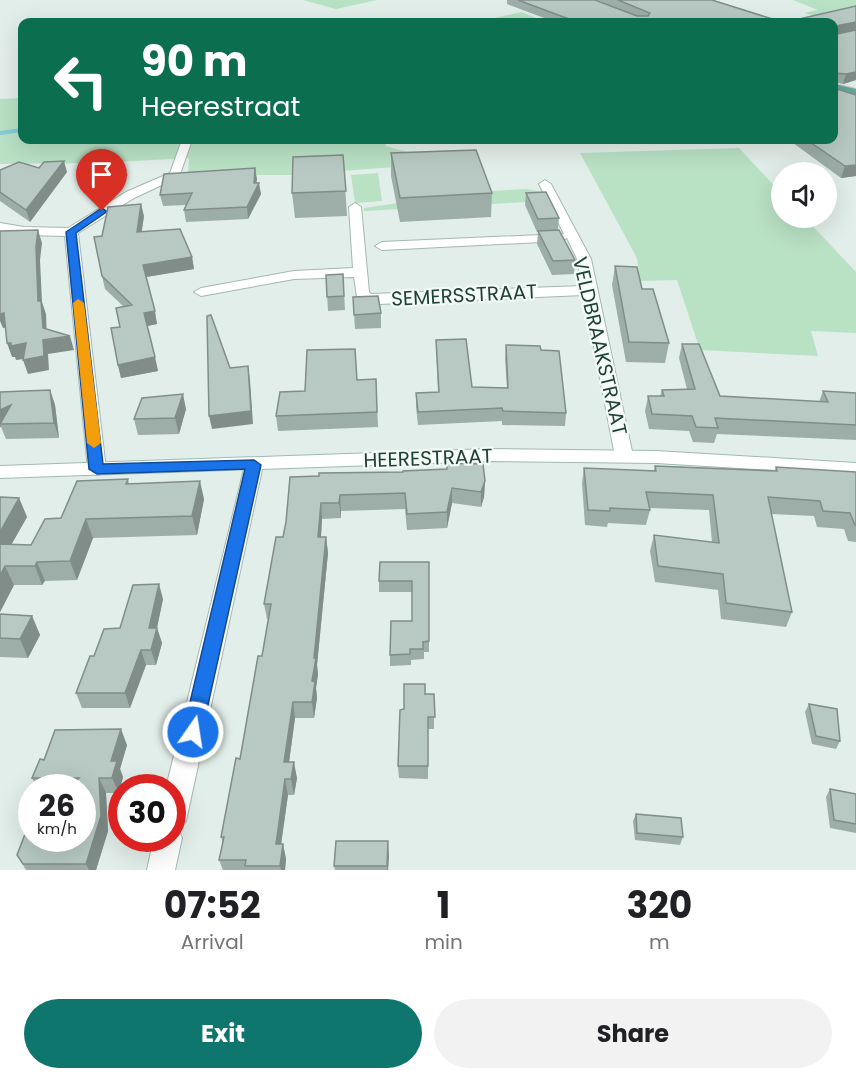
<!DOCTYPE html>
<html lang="en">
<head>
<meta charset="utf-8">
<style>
  :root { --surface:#fff; --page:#f2f2f2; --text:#202124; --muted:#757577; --accent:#0f766e }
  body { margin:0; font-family:Poppins,sans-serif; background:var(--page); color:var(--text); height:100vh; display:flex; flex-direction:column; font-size:22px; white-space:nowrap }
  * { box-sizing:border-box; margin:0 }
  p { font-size:20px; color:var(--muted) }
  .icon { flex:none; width:33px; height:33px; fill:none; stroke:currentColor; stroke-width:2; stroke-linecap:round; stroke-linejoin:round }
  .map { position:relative; height:870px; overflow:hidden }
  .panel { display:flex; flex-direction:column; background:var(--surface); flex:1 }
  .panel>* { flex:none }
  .hud { position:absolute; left:18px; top:18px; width:820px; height:126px; border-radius:12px; box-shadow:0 6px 24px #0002; background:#0b6e4f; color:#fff; overflow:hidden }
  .fabs { position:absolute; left:771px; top:162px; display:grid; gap:12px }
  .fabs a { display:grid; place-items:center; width:66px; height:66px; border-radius:50%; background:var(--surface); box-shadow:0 6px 24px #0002; font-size:30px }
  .speed { position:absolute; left:18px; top:774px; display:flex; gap:12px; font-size:30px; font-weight:700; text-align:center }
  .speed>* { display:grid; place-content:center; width:78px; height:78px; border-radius:50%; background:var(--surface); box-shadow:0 6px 24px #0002; line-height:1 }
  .speed small { font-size:15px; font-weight:400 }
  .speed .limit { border:9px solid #d22; background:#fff; color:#111 }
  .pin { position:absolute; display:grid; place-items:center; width:51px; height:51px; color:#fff; margin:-62px -26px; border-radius:50% 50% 50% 0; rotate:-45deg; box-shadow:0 0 6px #0007 }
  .pin .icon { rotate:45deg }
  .me { position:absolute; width:66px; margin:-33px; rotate:13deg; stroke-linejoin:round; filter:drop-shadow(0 0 4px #0008) }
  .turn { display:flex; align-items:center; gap:21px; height:126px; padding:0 24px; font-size:27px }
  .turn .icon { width:78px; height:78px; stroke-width:2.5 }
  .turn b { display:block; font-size:42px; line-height:51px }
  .eta { display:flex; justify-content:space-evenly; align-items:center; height:102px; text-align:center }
  .eta b { font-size:36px; font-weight:700; line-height:42px }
  .action { display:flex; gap:12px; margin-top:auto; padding:12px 24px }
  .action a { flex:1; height:69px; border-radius:36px; background:var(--accent); color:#fff; font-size:24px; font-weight:700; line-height:69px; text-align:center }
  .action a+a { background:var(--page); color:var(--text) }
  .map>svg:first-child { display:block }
  .green { fill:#b9e1c4 }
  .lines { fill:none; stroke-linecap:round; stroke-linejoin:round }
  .stream { stroke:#85c9d8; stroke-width:4 }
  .street-casing { stroke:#a4b7b0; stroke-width:2 }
  .secondary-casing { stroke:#9fbab1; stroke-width:2 }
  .primary-casing { stroke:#c1cac7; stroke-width:2 }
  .street { fill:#fff; fill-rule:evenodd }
  .secondary { fill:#fff; fill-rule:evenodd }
  .primary { fill:#62a797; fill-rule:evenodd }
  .wall { fill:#9dada7 }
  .shaded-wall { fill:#808d88 }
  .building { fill:#b7c9c2; stroke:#808d88; stroke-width:1.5 }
  .route { fill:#1a73e8; stroke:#114b97; stroke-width:1.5 }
  .slow { fill:#f59e0b }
  .labels { text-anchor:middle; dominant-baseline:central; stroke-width:4.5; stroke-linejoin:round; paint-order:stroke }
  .street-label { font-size:20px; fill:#204138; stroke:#f3faf6 }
</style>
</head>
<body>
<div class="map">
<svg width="856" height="870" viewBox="0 0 856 870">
  <rect width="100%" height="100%" fill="#e2eee9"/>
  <path class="green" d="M303,0H377L336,9Z
    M793,0H856V16L833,21L804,13L818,10Z
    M521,12L546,22H479Z
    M22,98V140H384L386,146L436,160L434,164L289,175H188L189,158L99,163L0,164V99Z
    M739,148L781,193L782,218H805L856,272V333L811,331L818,356L700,350L677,280L640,281L637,258L580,153Z
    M378,173L382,201L355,203L351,175Z
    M527,189L542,192L546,201L364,211V208L474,192Z"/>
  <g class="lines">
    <path class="stream" d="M0,133L22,130"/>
    <g class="street-casing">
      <path id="street" d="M182,140H192L179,177L134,198L78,233L106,469L104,473L97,475L90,473L88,469L65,236L24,235L0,231V223L24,227L68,228L126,192L170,173Z
        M545,180L551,184L591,259L633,456L631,460H617L615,456L584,295L379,304L362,301L357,297L354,277L294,279L201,296L194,292L201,288L294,271L353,268L349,207L355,203L361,207L369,292L371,294L582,286L577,259L567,238L561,241L382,250L375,246L382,242L564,234L539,184Z
        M254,459L261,461L263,465L186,821L179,831L182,838L175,870H147L154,838H172V788H166L245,465L247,461Z"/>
    </g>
    <g class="secondary-casing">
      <path id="secondary" d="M489,449L656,451L856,463V475L656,463L489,461L0,478V466Z"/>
    </g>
    <g class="primary-casing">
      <path id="primary" d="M834,84L856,89V95L834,90Z"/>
    </g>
    <use href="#street" class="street"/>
    <use href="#secondary" class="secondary"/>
    <use href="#primary" class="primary"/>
  </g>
  <path class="wall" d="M507,0H595L618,9L597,0H712L782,22H555L507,4Z
    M834,22L856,80L843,84L834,82Z
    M856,95V176L841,178L789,140H834Z
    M391,153L492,193L491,217L400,222L391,176Z
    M343,155L347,216L295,218L292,193Z
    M39,168L67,172L30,222L0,201V170Z
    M255,168L256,183L261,194L248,219L186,222L184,210L186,205L163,206L160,195Z
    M526,193L559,218L558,230L575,260L574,274L552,275L537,244L538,232H537L525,205Z
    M144,216L141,232L192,257L194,269L146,277L157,324L147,326L158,371L121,378L118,365L120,327L123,306L105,289L102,276Z
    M615,266L642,289L669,343L665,363L626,362L612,285Z
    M343,274L345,310L328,311L326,275Z
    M353,297L381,313V328L355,329Z
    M436,340L472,387L507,388L505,359L506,345L541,350L566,413L565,426L502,425V421L418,425L416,407V393L438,392Z
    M682,344L720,396L819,402L823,391L856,393V440L717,434L714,443L693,442L689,431L649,429L645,411L648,396H660L662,390L687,389L679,358Z
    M376,379L378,427L278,431L276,416L305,391L357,380Z
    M50,390L55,405L59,438L6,439L1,427H0V392Z
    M186,409L179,434L138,435L134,419Z
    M655,466L775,470L776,467L856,472V542L848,541L844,529L817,527L814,516L771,514L792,612L786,627L721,619L718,590L655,582L650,551L654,535L712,542L709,510L649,508L650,510L646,525L608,523L607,527L585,525L582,483L584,468L654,471Z
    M290,477L485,481L484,497L481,507L452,503L447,528L407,530L405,509L341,511V518L322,519L321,537H326L328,553L317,665L318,674L316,688L317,698L314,718H295L289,762L297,778L294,795H288L281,844H283L286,859L285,870H223L219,860L223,843L221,837L240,759L262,656L269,619H267L264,604L283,537L286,522Z
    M128,479L129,484L204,499L197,535L93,538L77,580L45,581L42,585H14L0,612V497L19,498L27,517L11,545H31L61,518Z
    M429,562V652H424V659L411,660V665L390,666V655L412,621V592H379V581Z
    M163,599L157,628L162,643L156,665H146L130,708H82L76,693L94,656L120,628Z
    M0,614L32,616L40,635L28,658L0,657Z
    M425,694H434V729H428V779L399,778L398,766L404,709Z
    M809,704L840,741L836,749L812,744L805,712Z
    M127,745L120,769L123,777L119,793H106L108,831L96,870H26L17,855L82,788H37L32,778L44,760Z
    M830,789L856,794V833L830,828L826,797Z
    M636,814L683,837L680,845L635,840L633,821Z
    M389,856L388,870H335L334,866Z"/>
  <path class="shaded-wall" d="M856,22V31L834,35L836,26Z
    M856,72V80L843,84L846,74Z
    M64,161L67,172L30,222L26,210Z
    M856,165V176L841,178L845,166Z
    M255,168L257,179L256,190L259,183L261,194L248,219L247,207L254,183Z
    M141,204L144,216L140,244L137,232Z
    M38,230L42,243L40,260L42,302L46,314L47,340L70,336L74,350L48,354L49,370L28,374L23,360L43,328L38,301L36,247Z
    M192,257L194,269L146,277L143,265Z
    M155,311L157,324L147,326L144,313Z
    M4,313L9,327L3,328L0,321V314Z
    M7,343H26L31,358L16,360L15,357H12Z
    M155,357L158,371L121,378L118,365Z
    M248,366L250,380L253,424L212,429L209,416Z
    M50,390L55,405L59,438L54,423Z
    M183,394L186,409L179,434L175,418Z
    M11,405L0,424L1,427H0V410Z
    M200,481L204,499L197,535L192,516Z
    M485,481L484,497L481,507V492Z
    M452,488V503L447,528V512Z
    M340,495L341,511V518L339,503Z
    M19,498L27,517L1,563L0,560V532Z
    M321,503L322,519L320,553L318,537Z
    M86,519L93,538L77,580L70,561Z
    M326,537L328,553L317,665L318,674L316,688L317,698L314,718L312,702L314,658Z
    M37,562L45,581L42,585L35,566Z
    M5,566L14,585L0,612V576Z
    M159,584L163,599L156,632L157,628L162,643L156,665L151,650L149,628Z
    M32,616L40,635L28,658L20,639Z
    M141,650L146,665L130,708L125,693Z
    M293,702L295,718L287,777L284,762Z
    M121,729L127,745L120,769L123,777L119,793L112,778L111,761Z
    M294,762L297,778L294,795L291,779Z
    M99,778L106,793L108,831L96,870H89L86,864Z
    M285,779L288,795L279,859L276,844Z
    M388,841L389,856L388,870H387Z
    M283,844L286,859L285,870H281L280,866Z"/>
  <path class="building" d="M518,0H595L637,16H648L650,13L618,0H712L782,22H577Z
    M856,6V22L836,26L834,32L837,34L856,30V72L846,74L835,73L834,77V22H786Z
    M834,88L856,95V165L845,166L807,140H834Z
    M476,150L492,193L400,198L391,153Z
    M343,155L346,191L292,193L293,157Z
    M64,161L26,210L0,192V170L19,162L39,168L44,162Z
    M255,168L254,183H259L247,207L184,210L192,193L160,195L164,174Z
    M546,192L559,218L538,219L526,193Z
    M141,204L137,232L180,229L192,257L143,265L155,311L144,313L155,357L118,365L111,328L120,327L116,308L132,305L102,276L94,237L102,236L108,207Z
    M38,230L36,247L38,301H41L43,328L70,336L43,340L44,356L23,360L26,343L11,346V343H7L4,313L0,314V231Z
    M559,230L575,260L553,261L538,231Z
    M615,266L637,267L642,289H653L669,343L629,342Z
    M343,274L344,296L327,297L326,275Z
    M378,296L381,313L354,315L353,297Z
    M211,315L230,368L248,366L251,411L209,416L207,316Z
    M466,339L472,387L508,388L506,345L540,346L541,350L559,351L566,413L503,411L502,408L418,412L416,393L439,392L436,340Z
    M682,344H699L720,396L828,402L823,391L856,393V425L715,418L718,428L696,427L692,416L652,414L648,396H664L662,390L695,389Z
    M355,349L357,380L376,379L377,412L276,416L280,392L305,391L307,350Z
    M50,390L54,423L0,424L11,405L0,410V392Z
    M183,394L175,418L134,419L142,398Z
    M447,463L483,464L485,481L481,492L452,488L447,512L407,514L405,493L340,495L339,503H321L318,537H326L314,658H316L312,681L315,682L312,702H293L284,762H294L291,779H285L276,844H283L280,866H245L246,860H219L224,837H221L236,758L240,759L258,656H262L271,604H264L276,537H283L286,522L290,477L319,476V473L403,472V471L447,469Z
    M655,466L777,471L776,467L856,472V525H855L850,513L823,511L820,501L768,497L792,612L726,603L723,574L658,566L654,535L719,543L713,495L646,492L650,510L610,508V511L588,510L584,468L656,471Z
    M128,479L126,484L200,481L192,516L86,519L70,561L37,562L35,566H5L0,576V544L31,545L45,519L61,518L77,481Z
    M0,497L19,498L0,532Z
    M380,562H429V641L423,642V649H410V654L390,655L391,621H412V581H379Z
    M159,584L149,628H157L151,650H141L125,693H76L90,656H94L104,629L120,628L133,585Z
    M0,614L32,616L20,639L0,638Z
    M404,684H425V694H434L435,717H428V766H398L400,710L404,709Z
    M809,704L837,709L840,741L816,736Z
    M121,729L111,761H117L112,778H99L101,816L86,864H23L17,855L32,816V838H82V788H67L79,778H32L40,759L44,760L55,730Z
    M830,789L856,794V824L834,820Z
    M636,814L681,818L683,837L637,833Z
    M336,841H388L387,866H334Z"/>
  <path class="route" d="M102,208L106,211L105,213L76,233L103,464L254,460L261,465L202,732L200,738L193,740L186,738L183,732L245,469L97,474L89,469L66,232Z"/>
  <path class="slow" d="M78,299L84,303L101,443L94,448L87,443L73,303Z"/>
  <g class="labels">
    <g class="street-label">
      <text transform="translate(464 295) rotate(-3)">SEMERSSTRAAT</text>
      <text transform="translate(600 346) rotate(77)">VELDBRAAKSTRAAT</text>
      <text transform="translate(428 458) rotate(-2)">HEERESTRAAT</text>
    </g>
  </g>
</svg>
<div class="fabs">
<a><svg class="icon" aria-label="sound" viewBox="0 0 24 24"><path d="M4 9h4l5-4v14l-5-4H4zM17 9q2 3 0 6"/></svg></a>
</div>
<div class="speed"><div>26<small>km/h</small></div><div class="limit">30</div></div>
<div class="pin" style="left:102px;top:211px;background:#d93025"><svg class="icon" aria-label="arrive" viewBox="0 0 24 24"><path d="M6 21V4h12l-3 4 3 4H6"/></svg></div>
<svg class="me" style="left:193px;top:732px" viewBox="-20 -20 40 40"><circle r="17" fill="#1a73e8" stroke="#fff" stroke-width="3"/><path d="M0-11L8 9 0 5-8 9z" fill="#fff"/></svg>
<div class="hud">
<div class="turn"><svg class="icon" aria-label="left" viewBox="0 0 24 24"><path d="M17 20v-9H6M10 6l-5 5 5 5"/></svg><div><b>90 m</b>Heerestraat</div></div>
</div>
</div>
<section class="panel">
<div class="eta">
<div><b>07:52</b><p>Arrival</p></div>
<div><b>1</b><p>min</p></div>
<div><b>320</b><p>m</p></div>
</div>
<div class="action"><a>Exit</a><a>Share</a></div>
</section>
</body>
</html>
